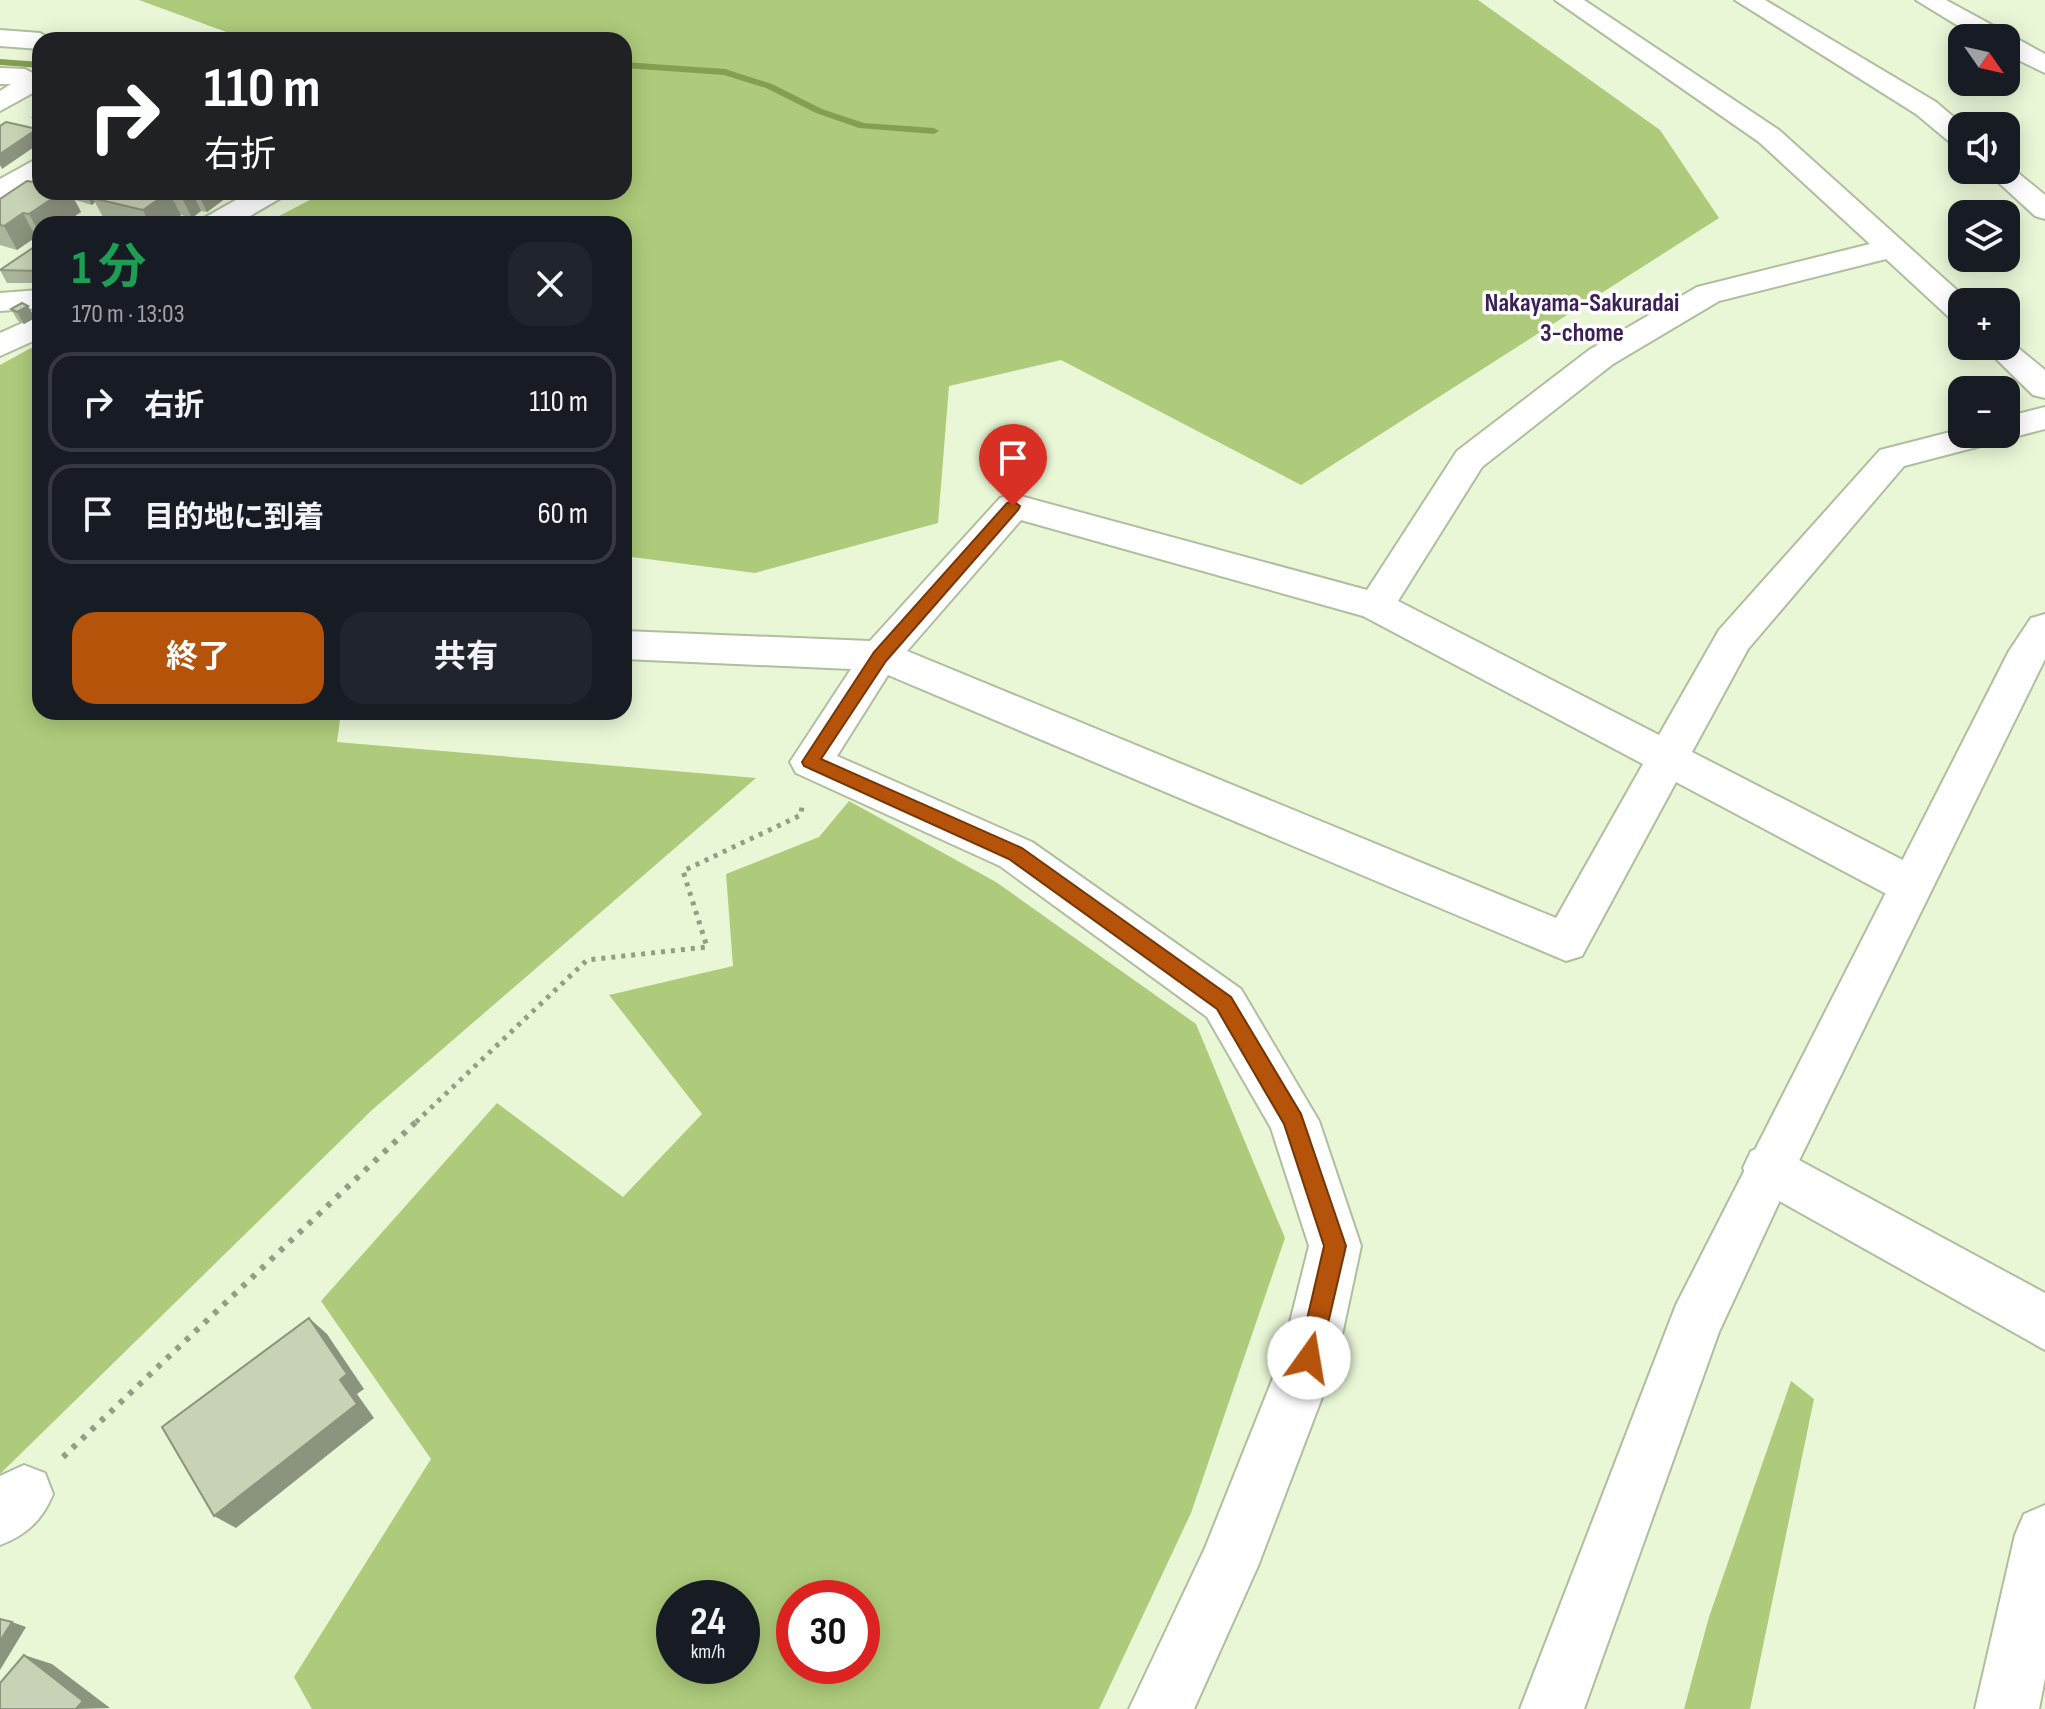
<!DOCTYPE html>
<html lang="ja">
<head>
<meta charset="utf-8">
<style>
  :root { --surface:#171b24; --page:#20242c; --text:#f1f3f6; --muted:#9ea1a6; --line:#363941; --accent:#b45309 }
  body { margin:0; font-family:"Sofia Sans Condensed","Noto Sans JP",sans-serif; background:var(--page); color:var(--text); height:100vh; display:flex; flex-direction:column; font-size:30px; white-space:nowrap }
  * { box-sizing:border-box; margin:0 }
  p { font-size:26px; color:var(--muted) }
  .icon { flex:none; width:44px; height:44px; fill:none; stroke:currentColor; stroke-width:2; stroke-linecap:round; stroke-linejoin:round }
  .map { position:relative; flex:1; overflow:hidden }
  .sheet { position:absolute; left:32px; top:216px; width:600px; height:504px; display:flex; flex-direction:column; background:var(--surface); border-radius:24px; box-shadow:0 4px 20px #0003 }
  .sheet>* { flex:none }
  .hud { position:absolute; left:32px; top:32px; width:600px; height:168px; border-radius:24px; box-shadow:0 4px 20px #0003; background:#202124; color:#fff; overflow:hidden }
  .needle { width:52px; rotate:124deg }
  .buttons { position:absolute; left:1948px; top:24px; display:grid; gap:16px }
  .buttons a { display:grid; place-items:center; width:72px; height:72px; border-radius:16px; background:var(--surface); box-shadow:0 4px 20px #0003; font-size:40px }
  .speed { position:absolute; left:656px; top:1580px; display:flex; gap:16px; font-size:40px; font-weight:700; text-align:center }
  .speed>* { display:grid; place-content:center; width:104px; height:104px; border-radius:50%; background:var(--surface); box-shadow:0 4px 20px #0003; line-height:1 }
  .speed small { font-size:20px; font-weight:400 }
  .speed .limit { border:12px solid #d22; background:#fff; color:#111 }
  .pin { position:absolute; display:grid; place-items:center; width:68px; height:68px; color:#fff; margin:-82px -34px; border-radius:50% 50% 50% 0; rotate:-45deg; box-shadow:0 0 8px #0007 }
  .pin .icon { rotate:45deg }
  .me { position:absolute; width:88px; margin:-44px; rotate:13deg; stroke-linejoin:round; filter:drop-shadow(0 0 6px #0008) }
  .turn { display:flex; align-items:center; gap:28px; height:168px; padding:0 40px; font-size:36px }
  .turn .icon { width:104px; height:104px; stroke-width:2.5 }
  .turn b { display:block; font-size:56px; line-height:68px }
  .round { display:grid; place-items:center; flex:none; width:84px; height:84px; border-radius:24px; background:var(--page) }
  .head { display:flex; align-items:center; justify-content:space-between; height:136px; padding:0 40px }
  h1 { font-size:48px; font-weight:700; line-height:60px; color:#1e9e55 }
  .cta { display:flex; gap:16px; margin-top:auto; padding:16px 40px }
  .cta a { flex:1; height:92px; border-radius:24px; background:var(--accent); color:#fff; font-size:32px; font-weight:700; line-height:92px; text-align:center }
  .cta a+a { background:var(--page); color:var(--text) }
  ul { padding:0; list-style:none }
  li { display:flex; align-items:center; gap:24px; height:100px; margin:0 16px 12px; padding:0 24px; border:4px solid var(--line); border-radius:24px }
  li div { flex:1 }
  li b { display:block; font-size:30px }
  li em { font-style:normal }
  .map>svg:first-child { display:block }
  .forest { fill:#adcb7a; fill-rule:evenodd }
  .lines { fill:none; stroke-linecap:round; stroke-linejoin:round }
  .stream { fill:#849f50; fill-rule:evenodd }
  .minor-casing { stroke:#b0bd9e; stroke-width:4 }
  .tertiary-casing { stroke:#b0bd9e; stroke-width:4 }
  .path-far1 { stroke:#949d86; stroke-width:5; stroke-dasharray:4 6; stroke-linecap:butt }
  .path { stroke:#949d86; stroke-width:6; stroke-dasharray:5 8; stroke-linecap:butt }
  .minor { fill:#fff; fill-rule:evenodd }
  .tertiary { fill:#fff; fill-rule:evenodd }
  .wall { fill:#abb59b }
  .shaded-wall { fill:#8b947e }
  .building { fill:#c7d3b4; stroke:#8b947e; stroke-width:2 }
  .route { fill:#b45309; stroke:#753606; stroke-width:2 }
  .labels { text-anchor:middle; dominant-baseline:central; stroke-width:7; stroke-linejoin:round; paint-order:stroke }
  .far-neighbourhood-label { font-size:26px; font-weight:bold; fill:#3c1f57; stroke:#fff }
</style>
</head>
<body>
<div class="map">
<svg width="2045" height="1709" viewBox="0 0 2045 1709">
  <rect width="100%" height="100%" fill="#eaf7d7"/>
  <path class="forest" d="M139,0H1478L1660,130L1719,218L1301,485L1061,360L949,386L938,523L755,573L624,556V224H264L325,192H624V40H248Z
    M40,343V712H341L337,742L756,778L372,1110L0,1474V365Z
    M849,801L996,882L1196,1024L1285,1238L1191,1513L1099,1709H312L294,1677L431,1459L321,1301L497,1103L623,1197L702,1114L609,995L733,966L726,874L819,837ZM674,1598H742V1666H674ZM794,1598H862V1666H794Z
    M1791,1381L1814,1399L1750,1709H1684L1709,1617Z"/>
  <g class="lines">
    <path class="stream" d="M0,59L40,62V68L0,65Z
      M624,62L725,69L772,84L822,109L864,123L934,128L939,131L934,134L859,128L816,113L766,88L724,75L624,68Z"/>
    <g class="minor-casing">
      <path id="minor" d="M1555,0H1584L1779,130L1970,302H1962V322L1951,319L1886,259L1719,301L1613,364L1482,467L1398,601L1659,735L1719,630L1880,450L1962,429V434H2006V417L2045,407V429L2006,439L1999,437L1996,442L1904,466L1748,649L1692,752L1926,872L1932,885L1926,898L1910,903L1894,898L1676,782L1582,956L1566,961L888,675L837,756L1032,842L1241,989L1319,1121L1361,1246L1337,1358L1258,1566L1194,1709H1129L1205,1548L1281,1358L1309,1246L1271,1128L1207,1017L1000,866L796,773L790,762L851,669L624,659V631L870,641L1000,498L1013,494L1367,590L1457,451L1589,350L1697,287L1870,244L1759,142ZM1021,520L1363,616L1643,764L1556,918L907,651Z
        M1735,0H1765L1936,102L1964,126L1962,146L1952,144L1916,114Z
        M1916,0H1946L2045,54V73L2006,54V38H1978Z
        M0,30L40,33L52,40H40V49L0,46Z
        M0,68L25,69L40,77V89L0,111V91L11,84H0Z
        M40,157V179L0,201V179Z
        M2006,163L2045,195V219L2035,216L1985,170H2006Z
        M250,192H286L281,198L236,224H200L204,218Z
        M40,290V308L0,311V293Z
        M40,315V338L0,356V333Z
        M2006,338L2045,370V398L2033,395L1983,346H2006Z
        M1769,1144L2045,1293V1350L1751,1185L1743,1168L1751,1151Z
        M24,1465L45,1473L53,1494C42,1521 26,1535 0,1545V1476Z
        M2045,1505V1678L2039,1709H1975L2015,1535L2024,1514Z"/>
    </g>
    <g class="tertiary-casing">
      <path id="tertiary" d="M2045,614V659L1787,1185L1719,1332L1584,1709H1520L1676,1305L2009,651L2031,618Z"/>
    </g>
    <path class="path-far1" d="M416,1122L587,960L707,947L683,871L801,815L802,806"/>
    <path class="path" d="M63,1457L418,1120"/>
    <use href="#minor" class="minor"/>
    <use href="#tertiary" class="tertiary"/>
  </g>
  <path class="wall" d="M40,112V129L33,117Z
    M40,192H224L226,198L207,212L201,211L192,218L181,215L169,224H116L105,221L95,202L92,205L75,200L81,212L63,224H40V237H36L17,250L0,245V199Z
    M40,246V283H7L0,270Z
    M11,309L35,318L24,324L18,321Z"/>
  <path class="shaded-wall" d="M37,129L40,134V143L2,169L0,165V154Z
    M62,192H70L81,212L63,224H40V234L29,214Z
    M86,192H110L92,198L95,202L92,205L85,193Z
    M169,192L181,215L169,224H150L143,210Z
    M184,192H192L201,211L192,218L180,194Z
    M197,192H224L226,198L207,212Z
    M23,213L36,237L17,250L4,226Z
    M28,306L35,318L24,324L17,312Z
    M309,1318L327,1334L364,1389L357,1394L374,1418L236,1528L214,1516L340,1380Z
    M12,1622L26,1627L0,1670V1641Z
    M24,1655L52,1664L110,1708L76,1709Z"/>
  <path class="building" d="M40,112V119L33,117Z
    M6,122L37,129L0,154V126Z
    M27,181L40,183V192H62L29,214L23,213L4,226L0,225V199Z
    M101,192H169L143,210L92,198Z
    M82,220L106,224H77Z
    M37,245L40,246V271L0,270Z
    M22,303L28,306L17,312L11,309Z
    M309,1318L347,1374L340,1380L357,1404L214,1516L162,1427Z
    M0,1619L12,1622L0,1641Z
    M24,1655L83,1701L76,1709H0V1683Z"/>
  <path class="route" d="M1013,501L1020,506L1018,510L886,661L821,759L1022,848L1231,997L1301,1114L1346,1246L1320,1358L1317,1366L1309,1369L1301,1366L1298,1358L1324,1246L1284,1124L1217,1009L1009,859L804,766L802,762L874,652L1007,503Z"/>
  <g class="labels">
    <g class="far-neighbourhood-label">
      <text x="1582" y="303">Nakayama-Sakuradai<tspan x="1582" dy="30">3-chome</tspan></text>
    </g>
  </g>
</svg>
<div class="buttons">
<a><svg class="needle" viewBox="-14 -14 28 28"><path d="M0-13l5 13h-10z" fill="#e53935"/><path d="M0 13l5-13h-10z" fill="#9ea1a6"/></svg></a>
<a><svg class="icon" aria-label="sound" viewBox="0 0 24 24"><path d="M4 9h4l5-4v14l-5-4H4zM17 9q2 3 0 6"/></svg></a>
<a><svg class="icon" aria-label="layers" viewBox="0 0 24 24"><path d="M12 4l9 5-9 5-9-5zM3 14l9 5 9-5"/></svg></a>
<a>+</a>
<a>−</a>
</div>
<div class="speed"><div>24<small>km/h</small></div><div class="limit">30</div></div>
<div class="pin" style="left:1013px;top:506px;background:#d93025"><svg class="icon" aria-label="arrive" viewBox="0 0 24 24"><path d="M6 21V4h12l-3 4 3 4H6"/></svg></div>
<svg class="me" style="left:1309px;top:1358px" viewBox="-20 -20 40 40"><circle r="19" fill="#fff"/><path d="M0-13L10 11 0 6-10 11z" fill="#b45309"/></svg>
<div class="hud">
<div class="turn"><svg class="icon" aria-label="right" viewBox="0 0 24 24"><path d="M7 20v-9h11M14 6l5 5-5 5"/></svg><div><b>110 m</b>右折</div></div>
</div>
<section class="sheet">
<div class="head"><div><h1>1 分</h1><p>170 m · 13:03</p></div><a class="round"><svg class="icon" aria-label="close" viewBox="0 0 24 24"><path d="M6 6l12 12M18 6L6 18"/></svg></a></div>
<ul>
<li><svg class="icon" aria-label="right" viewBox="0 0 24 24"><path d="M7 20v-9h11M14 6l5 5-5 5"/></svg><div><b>右折</b></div><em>110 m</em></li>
<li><svg class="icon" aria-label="arrive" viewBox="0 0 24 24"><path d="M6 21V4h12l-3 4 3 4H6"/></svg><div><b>目的地に到着</b></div><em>60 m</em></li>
</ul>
<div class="cta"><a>終了</a><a>共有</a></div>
</section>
</div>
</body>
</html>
